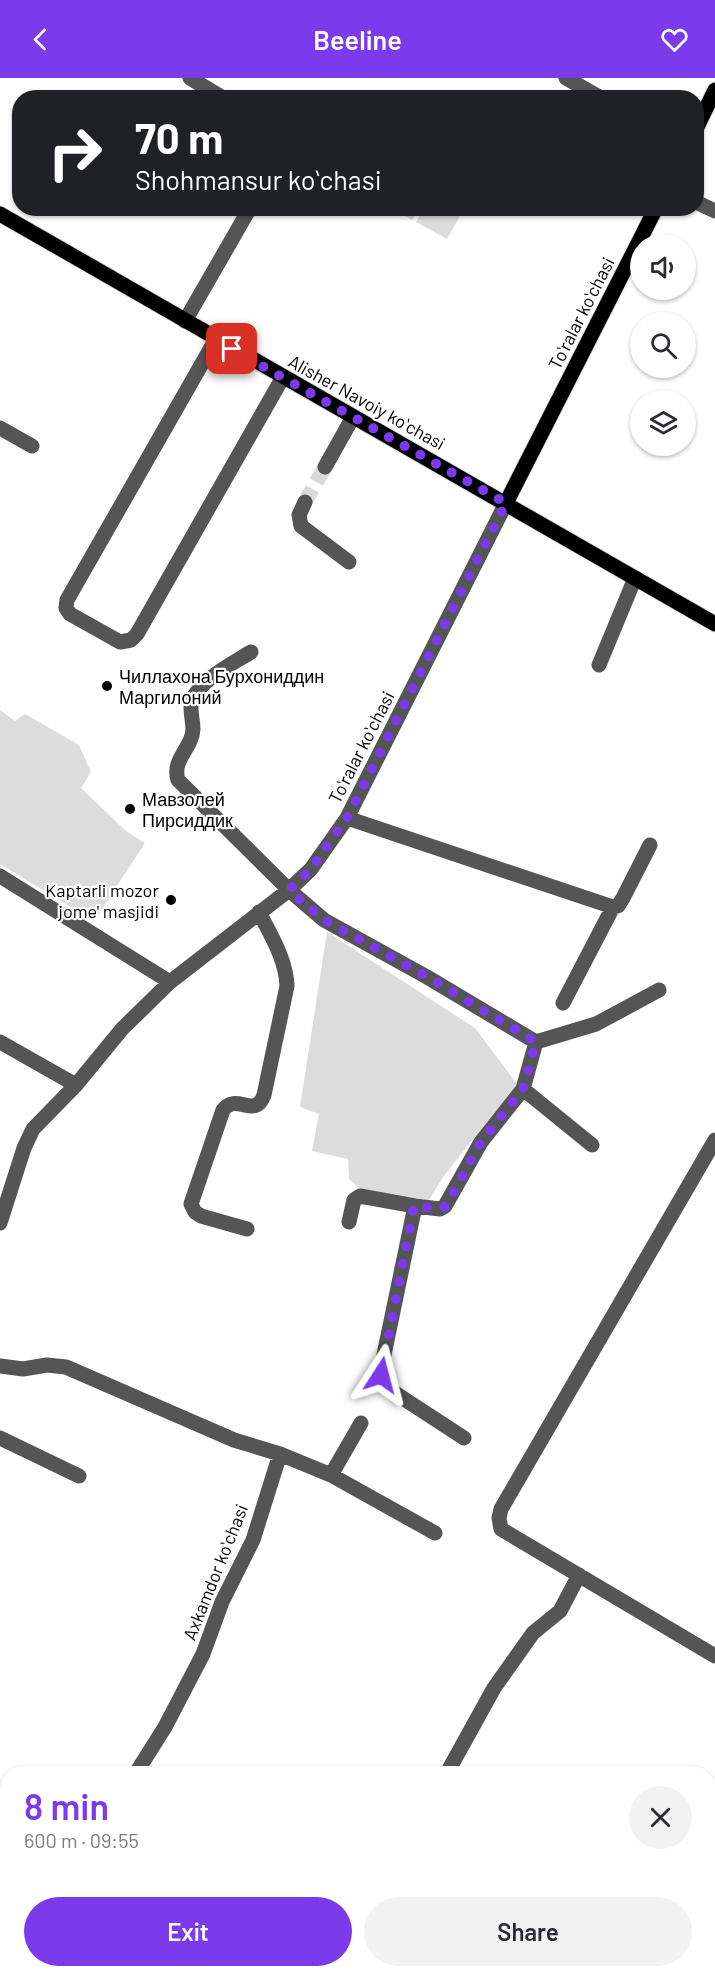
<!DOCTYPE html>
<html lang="en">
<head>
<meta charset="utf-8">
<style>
  :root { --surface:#fff; --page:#f2f2f3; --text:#2b2b33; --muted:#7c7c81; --accent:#7c3aed }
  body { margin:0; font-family:Barlow,sans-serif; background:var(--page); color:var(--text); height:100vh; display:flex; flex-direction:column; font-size:22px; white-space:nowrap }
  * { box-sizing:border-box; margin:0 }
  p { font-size:20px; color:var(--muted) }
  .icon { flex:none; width:33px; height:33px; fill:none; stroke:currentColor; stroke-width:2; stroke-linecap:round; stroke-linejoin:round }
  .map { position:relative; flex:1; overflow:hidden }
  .panel { position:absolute; left:0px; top:1688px; width:716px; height:212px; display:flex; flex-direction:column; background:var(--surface); border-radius:24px 24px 0 0; box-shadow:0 2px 4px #0004 }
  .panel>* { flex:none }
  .top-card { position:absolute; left:12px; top:12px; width:692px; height:126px; border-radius:24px; box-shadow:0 2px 4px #0004; background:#202124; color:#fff; overflow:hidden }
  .tools { position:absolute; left:630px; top:156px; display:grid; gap:12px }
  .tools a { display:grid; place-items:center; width:66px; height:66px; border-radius:50%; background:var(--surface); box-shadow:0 2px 4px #0004; font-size:30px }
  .pin { position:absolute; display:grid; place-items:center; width:51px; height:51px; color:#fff; margin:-26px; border-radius:12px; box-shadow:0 3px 9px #0006 }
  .me { position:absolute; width:66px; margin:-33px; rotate:9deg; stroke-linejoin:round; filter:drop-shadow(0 0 4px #0008) }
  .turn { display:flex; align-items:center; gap:21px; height:126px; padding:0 24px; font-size:27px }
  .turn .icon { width:78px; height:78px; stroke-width:2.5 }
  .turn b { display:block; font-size:42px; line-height:51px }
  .round { display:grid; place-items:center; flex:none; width:63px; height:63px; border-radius:32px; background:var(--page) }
  .summary { display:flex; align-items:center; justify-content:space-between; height:102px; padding:0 24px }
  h1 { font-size:36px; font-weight:600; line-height:45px; color:var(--accent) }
  .button { display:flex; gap:12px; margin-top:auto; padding:12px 24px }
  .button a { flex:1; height:69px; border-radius:36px; background:var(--accent); color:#fff; font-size:24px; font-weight:600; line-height:69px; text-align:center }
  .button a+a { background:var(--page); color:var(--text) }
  header { display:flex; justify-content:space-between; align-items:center; height:78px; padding:0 24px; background:var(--accent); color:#fff; font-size:27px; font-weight:600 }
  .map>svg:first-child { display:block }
  .green { fill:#dcdcdc }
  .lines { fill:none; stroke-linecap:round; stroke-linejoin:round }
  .minor-tunnel { stroke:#d9d9d9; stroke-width:15; stroke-dasharray:15 8; stroke-linecap:butt }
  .major-casing { stroke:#dbdbdb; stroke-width:17 }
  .minor { stroke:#555; stroke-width:15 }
  .major { stroke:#000; stroke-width:15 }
  .route { stroke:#7c3aed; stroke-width:10; stroke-dasharray:0 18 }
  .poi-dot { fill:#000; stroke:#fff; stroke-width:2 }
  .labels { text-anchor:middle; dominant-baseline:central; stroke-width:4.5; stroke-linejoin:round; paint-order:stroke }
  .street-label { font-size:18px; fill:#000; stroke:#fff }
  .poi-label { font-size:18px; fill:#000; stroke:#fff; text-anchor:start }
</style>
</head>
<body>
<header><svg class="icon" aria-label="back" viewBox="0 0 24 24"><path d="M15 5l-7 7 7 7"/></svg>Beeline<svg class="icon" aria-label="heart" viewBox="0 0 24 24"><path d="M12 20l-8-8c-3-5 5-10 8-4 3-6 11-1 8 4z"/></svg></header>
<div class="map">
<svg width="715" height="1898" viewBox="0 0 715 1898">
  <rect width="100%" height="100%" fill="#fff"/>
  <path class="green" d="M392,131H419L412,142Z
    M423,131V130L464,131L447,161L416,144Z
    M0,632L15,643L25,636L79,667L91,694L81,710L126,753L145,765L94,843L0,786Z
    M327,854L475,950L517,1006L443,1099L429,1122L364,1114L349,1101L348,1081L312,1073L319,1036L300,1029Z"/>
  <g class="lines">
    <path class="minor-tunnel" d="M305,424L325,389"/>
    <g class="major-casing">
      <path id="major" d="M696,51L715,12
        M0,136L715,546
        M506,425L656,130"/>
    </g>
    <path class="minor" d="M190,0L223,20
      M566,0L601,20
      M696,124L715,133
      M185,243L250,130
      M216,261L67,522L66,530L70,536L120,564L131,562L137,556L283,299
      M0,350L32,368
      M325,389L353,339
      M305,424L299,437L301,448L349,484
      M251,574C233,585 191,606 191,630C191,642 196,651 190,663C184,676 173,686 178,702L289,812L324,842L427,899L536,964L523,1011L481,1064L445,1128L440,1131L415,1128L381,1291L383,1303L395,1315L464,1360
      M599,587L635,500
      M347,740L613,829L618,828L623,820L650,767
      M0,798L170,904
      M563,925L613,829
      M0,964L76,1007
      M536,964L596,946L659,912
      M523,1011L592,1067
      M715,1062L501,1431L499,1440L501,1451L715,1578
      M349,1144L354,1122L360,1118L415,1128
      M0,1145L24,1070L33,1051L76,1007L122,951L170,904L289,812L311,791L347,740L506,425
      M247,1151L201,1138L195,1134L191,1126L223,1032C237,1014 255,1042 264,1017L287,908C286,881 271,858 259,834
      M0,1288L23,1291L47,1287L66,1289L234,1362L280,1376L253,1462L222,1524L203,1576L165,1649L136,1695
      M0,1360L79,1398
      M280,1376L331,1397L435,1455
      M331,1397L361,1345
      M447,1695L494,1610L533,1555L560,1533L579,1497
      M708,1828L715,1829
      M501,1892L513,1898
      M2,1898L8,1891
      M331,1898L335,1892L346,1898
      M710,1898L715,1889"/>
    <use href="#major" class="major"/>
  </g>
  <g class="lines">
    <path class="route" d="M232,271L506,425L347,740L311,791L289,812L324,842L428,899L536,964L523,1011L481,1064L446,1128L440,1131L414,1128L381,1297"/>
  </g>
  <g class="poi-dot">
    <circle cx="107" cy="608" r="6"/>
    <circle cx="130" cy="731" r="6"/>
    <circle cx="171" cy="822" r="6"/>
  </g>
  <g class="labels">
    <g class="street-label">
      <text transform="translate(581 235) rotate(-63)">Toʻralar koʻchasi</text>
      <text transform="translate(367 324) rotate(29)">Alisher Navoiy koʻchasi</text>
      <text transform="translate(361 669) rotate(-63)">Toʻralar koʻchasi</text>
      <text transform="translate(215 1494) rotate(-68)">Axkamdor koʻchasi</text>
    </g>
    <g class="poi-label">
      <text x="119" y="598">Чиллахона Бурхониддин<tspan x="119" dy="21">Маргилоний</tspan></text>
      <text x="142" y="721">Мавзолей<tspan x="142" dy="21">Пирсиддик</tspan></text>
      <text x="159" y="812" text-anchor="end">Kaptarli mozor<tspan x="159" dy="21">jome' masjidi</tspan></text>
    </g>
  </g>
</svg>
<div class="tools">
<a><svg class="icon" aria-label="sound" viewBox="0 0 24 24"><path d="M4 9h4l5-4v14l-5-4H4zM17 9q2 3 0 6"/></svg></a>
<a><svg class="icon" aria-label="search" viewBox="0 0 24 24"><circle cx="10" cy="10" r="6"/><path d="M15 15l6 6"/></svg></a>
<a><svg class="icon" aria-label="layers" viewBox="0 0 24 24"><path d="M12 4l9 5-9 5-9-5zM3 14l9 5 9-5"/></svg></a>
</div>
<div class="pin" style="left:232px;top:271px;background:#d93025"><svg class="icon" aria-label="arrive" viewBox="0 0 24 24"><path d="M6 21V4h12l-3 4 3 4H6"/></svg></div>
<svg class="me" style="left:381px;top:1297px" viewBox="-20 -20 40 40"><path d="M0-17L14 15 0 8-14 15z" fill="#7c3aed" stroke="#fff" stroke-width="4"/></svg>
<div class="top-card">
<div class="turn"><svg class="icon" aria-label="right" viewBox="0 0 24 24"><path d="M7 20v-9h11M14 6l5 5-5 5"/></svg><div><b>70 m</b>Shohmansur koʻchasi</div></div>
</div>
<section class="panel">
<div class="summary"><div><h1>8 min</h1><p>600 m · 09:55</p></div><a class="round"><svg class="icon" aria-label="close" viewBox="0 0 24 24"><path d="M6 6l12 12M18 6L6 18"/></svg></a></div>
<div class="button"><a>Exit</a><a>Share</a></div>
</section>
</div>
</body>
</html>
